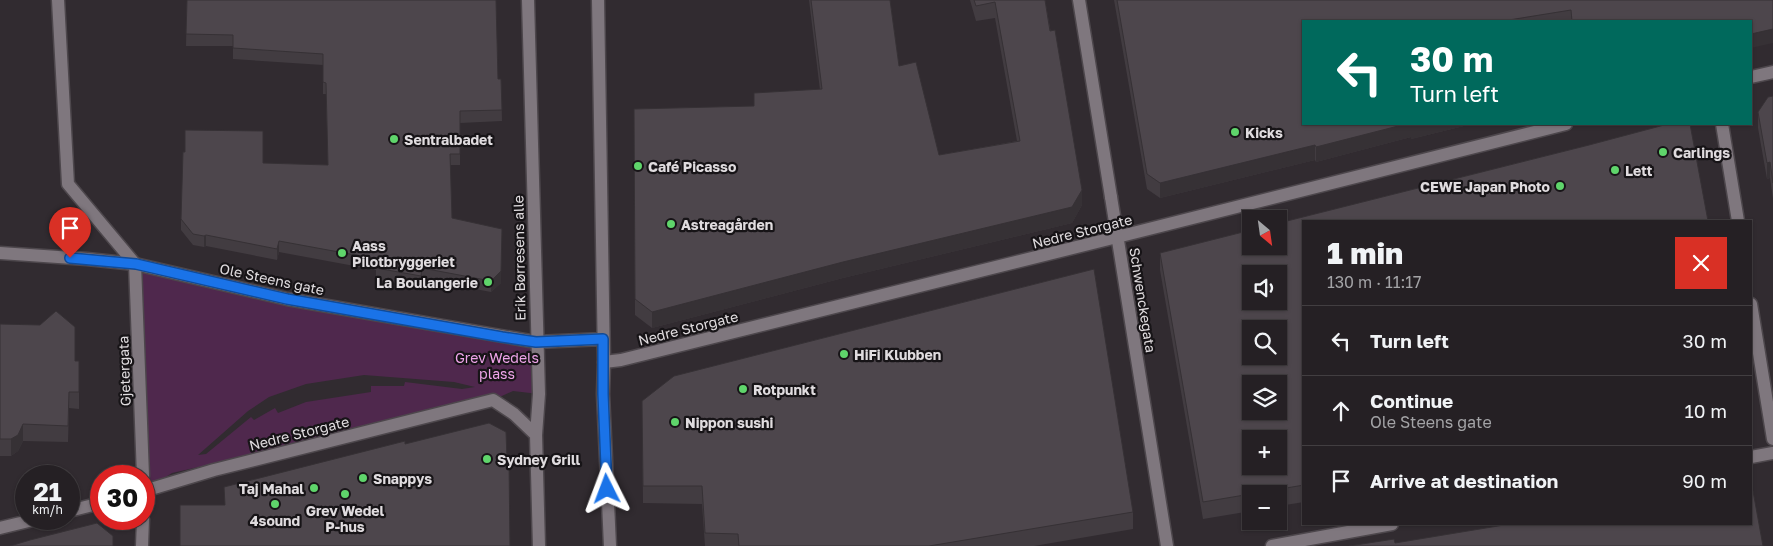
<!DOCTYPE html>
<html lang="en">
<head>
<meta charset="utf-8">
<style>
  :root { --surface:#252024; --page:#312d31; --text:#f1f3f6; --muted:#a3a3a6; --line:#423e41 }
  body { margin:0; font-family:"Golos Text",sans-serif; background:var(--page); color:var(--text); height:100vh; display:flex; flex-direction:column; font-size:19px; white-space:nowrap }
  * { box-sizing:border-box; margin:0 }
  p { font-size:16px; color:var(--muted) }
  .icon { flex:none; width:28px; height:28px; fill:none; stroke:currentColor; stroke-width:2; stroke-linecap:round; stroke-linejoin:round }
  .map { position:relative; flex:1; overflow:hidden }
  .side { position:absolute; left:1302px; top:220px; width:450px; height:305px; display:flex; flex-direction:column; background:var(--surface); border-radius:0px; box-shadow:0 1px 4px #0004,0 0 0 1px var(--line) }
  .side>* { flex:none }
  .hud { position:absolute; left:1302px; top:20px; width:450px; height:105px; border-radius:0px; box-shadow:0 1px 4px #0004,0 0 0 1px var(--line); background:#00695c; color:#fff; overflow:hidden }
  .needle { width:32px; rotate:151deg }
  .fabs { position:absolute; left:1242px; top:210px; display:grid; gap:10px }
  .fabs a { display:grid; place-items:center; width:45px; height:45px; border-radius:0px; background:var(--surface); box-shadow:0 1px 4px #0004,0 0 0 1px var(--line); font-size:25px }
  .speed { position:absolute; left:15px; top:465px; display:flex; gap:10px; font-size:25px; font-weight:700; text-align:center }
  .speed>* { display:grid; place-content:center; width:65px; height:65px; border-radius:50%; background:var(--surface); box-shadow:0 1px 4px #0004,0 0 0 1px var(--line); line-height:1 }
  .speed small { font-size:12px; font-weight:400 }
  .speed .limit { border:8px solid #d22; background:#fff; color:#111 }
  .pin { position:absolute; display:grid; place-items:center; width:42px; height:42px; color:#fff; margin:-51px -21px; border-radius:50% 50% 50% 0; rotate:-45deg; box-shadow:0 0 5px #0007 }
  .pin .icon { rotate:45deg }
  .me { position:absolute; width:55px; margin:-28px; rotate:357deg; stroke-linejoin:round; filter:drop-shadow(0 0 4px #0008) }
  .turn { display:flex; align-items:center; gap:18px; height:105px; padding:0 25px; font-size:22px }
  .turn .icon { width:65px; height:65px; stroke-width:2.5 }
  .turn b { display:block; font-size:35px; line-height:42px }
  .round { display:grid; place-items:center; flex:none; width:52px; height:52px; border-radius:0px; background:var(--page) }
  .headline { display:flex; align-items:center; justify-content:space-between; height:85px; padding:0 25px }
  h1 { font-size:30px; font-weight:800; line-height:38px }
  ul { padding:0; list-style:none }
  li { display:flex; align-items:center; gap:15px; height:70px; padding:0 25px; border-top:1px solid var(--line) }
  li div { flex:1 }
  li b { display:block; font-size:19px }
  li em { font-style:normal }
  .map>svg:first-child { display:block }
  .green { fill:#4f284d; fill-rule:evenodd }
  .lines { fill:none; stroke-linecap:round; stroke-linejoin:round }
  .service-casing { stroke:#4d474c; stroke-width:15 }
  .pedestrian-casing { stroke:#4d474c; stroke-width:15 }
  .minor-casing { stroke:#4d474c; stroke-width:15 }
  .service { stroke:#7f777e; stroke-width:12 }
  .pedestrian { stroke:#7f777e; stroke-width:12 }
  .minor { stroke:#7f777e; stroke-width:12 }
  .wall { fill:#423c41 }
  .shaded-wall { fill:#363135 }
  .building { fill:#4d464c; stroke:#363135; fill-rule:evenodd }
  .route-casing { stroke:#114b97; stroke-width:12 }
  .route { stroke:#1a73e8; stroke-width:9 }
  .poi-dot { fill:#5fd56b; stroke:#171417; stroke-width:2 }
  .labels { text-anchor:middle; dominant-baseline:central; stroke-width:4.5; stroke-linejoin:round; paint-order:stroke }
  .poi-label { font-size:14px; font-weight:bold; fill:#e0dcdf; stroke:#171417; text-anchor:start }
  .street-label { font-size:14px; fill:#e0dcdf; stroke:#171417 }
  .park-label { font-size:14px; fill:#eea4e9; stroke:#171417 }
</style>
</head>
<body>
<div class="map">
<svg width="1773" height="546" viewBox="0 0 1773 546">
  <rect width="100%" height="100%" fill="#312b30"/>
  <path class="green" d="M135,264L536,342L539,394L513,391L493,400L172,473L144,491ZM364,375L454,382L475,387L462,389L405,382L404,386H371V392L306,402L278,413L275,408L254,420L251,417L206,454L198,455L248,411L269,397L306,384Z"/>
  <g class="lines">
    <g class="service-casing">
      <path id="service" d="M58,0L68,184L135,264"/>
    </g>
    <g class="pedestrian-casing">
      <path id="pedestrian" d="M1751,77L1773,72
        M1722,124L1738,221
        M1111,197L1167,546
        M135,264L143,476
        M1751,304L1773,439
        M604,362L621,360L1117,237L1566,124
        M1751,457L1773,453
        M1272,546L1392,524"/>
    </g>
    <g class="minor-casing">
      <path id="minor" d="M528,0L539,394L536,435L539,546
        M598,0L604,362L603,394L610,546
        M1079,0L1111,197
        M0,253L87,259L135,264L287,299L536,342L603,339
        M144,491L214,470L493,400L514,414L536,435
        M69,511L101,503
        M0,528L37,519
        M142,546L143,519"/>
    </g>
    <use href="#service" class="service"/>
    <use href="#pedestrian" class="pedestrian"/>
    <use href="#minor" class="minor"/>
  </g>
  <path class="wall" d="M187,0L498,79H501L502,121L460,123V165H450L452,218L501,283L491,292L422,279L421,288L376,279V270L279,252L277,260L206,246L204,247L193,245L181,230V219L263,163L328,165L326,94H323V65L233,59V46H186Z
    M809,0H890L899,66L939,155L1017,141L995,18L976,21L970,0H1045L1082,205L1072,223L843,278L652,328L635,315L634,109L754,106L820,90Z
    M1114,0H1773L1751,21H1304V124H1472L1411,139V137L1316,162L1315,160L1160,198L1147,189Z
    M1773,96V199L1770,178L1767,179L1758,128V112Z
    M1304,221V502L1279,506V494H1251V511L1203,519L1160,270V253Z
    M0,324L75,361H79V409L69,408L68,442L23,441L18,451L11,456H0Z
    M642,401L1133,512V529L1034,546H705L702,504L643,503Z"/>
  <path class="shaded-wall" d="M1773,29V43L1751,48V34Z
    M1406,124H1411V137L1316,162V147Z
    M1416,124H1472L1411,139V125Z
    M1315,145V160L1160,198V183Z
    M1770,162V178L1767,179V163Z
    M1082,190V205L1072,223L843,278L652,328V312Z
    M502,229L501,283L491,292V281Z
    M206,235V246L204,247V236Z
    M279,241V252L277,260V249Z
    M422,268V279L421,288V276Z
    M23,424V441L18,451L11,456V439Z"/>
  <path class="building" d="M187,0H496L498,79H501L502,110L460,111V154H450L452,218L502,229L501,271L491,281L422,268L421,276L376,268L377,259L279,241L277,249L206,235L204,236L193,234L181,219L183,152H185V130L263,131V163L328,165L326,83L323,82V54L233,48V35L186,34Z
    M811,0H890L899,66L916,62L939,155L1020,141L995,2L976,6L974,0H1045L1050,31L1055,30L1082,190L1072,207L843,262L652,312L635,299L634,109L754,106V93L822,89Z
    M1117,0H1773V29L1751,34V21H1572L1571,10L1509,20L1510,21H1304V124H1406L1316,147L1315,145L1160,183L1147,174Z
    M1773,96V183L1770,162L1767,163L1758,112L1768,97Z
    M1668,124H1690L1708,221H1304V485L1203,502L1160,253L1251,230V246H1279V223L1589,145ZM1251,274H1279V301H1251ZM1251,329H1279V356H1251ZM1251,384H1279V411H1251ZM1251,439H1279V466H1251Z
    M1094,269L1133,512L929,546H739L738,534L705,533L702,486H643L642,401L674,376Z
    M56,311L75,327V361H79V392H69L68,426L23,424L18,435L11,439H0V324L40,325Z
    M489,423L506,432L507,459L509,460L510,546H180V505H225L224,487L405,441V444Z
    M1751,489L1753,491L1763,546H1349L1394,539L1395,543L1510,524H1751Z
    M97,523L113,536V546H10L30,540Z"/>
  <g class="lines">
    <g class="route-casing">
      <path id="route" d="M70,258L136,264L287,299L502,337L536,342L603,339V394L607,489"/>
    </g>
    <use href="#route" class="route"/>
  </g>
  <g class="poi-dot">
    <circle cx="1235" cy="132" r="5"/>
    <circle cx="394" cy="139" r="5"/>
    <circle cx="1663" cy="152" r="5"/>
    <circle cx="638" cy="166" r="5"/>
    <circle cx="1615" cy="170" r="5"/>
    <circle cx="1560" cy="186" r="5"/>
    <circle cx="671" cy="224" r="5"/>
    <circle cx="342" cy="253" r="5"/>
    <circle cx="488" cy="282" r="5"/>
    <circle cx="844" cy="354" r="5"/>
    <circle cx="743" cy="389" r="5"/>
    <circle cx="675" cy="422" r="5"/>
    <circle cx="487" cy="459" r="5"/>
    <circle cx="363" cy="478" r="5"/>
    <circle cx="314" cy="488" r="5"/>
    <circle cx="345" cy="494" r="5"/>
    <circle cx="275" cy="504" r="5"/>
  </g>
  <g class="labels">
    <g class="poi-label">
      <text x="1245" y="132">Kicks</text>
      <text x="404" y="139">Sentralbadet</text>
      <text x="1673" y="152">Carlings</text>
      <text x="648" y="166">Café Picasso</text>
      <text x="1625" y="170">Lett</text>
      <text x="1550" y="186" text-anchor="end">CEWE Japan Photo</text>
      <text x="681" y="224">Astreagården</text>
      <text x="352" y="245">Aass<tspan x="352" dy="16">Pilotbryggeriet</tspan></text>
      <text x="478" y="282" text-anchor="end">La Boulangerie</text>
      <text x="854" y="354">HiFi Klubben</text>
      <text x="753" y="389">Rotpunkt</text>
      <text x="685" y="422">Nippon sushi</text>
      <text x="497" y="459">Sydney Grill</text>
      <text x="373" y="478">Snappys</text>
      <text x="304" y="488" text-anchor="end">Taj Mahal</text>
      <text x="345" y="510" text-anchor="middle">Grev Wedel<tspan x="345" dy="16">P-hus</tspan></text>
      <text x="275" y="520" text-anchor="middle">4sound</text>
    </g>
    <g class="street-label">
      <text transform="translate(1082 231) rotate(-14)">Nedre Storgate</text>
      <text transform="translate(519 258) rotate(-91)">Erik Børresens alle</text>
      <text transform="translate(272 279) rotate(12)">Ole Steens gate</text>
      <text transform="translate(1143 300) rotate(81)">Schwenckegata</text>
      <text transform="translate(688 328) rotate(-14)">Nedre Storgate</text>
      <text transform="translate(124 371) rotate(-92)">Gjetergata</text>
      <text transform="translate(299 433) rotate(-14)">Nedre Storgate</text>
    </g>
    <g class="park-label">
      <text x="497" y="357">Grev Wedels<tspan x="497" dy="16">plass</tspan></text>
    </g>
  </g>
</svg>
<div class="fabs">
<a><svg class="needle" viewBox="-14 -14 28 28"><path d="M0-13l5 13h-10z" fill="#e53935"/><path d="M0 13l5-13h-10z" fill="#a3a3a6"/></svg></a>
<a><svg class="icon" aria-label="sound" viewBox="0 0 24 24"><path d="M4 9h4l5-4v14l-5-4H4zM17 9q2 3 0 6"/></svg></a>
<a><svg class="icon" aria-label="search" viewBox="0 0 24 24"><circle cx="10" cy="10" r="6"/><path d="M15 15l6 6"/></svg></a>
<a><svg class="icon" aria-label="layers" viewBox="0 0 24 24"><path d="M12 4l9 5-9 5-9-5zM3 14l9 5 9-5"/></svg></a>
<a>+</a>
<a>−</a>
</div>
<div class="speed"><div>21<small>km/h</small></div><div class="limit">30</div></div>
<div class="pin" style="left:70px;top:258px;background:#d93025"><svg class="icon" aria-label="arrive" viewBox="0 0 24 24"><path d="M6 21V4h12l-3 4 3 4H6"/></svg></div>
<svg class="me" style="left:607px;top:489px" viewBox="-20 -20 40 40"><path d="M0-17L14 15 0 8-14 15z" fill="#1a73e8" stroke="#fff" stroke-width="4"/></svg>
<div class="hud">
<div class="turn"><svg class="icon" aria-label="left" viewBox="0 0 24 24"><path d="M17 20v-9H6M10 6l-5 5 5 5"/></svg><div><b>30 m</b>Turn left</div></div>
</div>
<section class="side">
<div class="headline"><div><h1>1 min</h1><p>130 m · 11:17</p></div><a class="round" style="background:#d93025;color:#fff"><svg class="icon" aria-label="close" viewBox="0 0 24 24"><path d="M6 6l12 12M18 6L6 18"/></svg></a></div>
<ul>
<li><svg class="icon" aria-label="left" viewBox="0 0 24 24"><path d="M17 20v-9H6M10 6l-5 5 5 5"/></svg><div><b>Turn left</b></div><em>30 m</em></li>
<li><svg class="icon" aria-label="ahead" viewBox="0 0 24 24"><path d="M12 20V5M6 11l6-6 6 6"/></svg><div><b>Continue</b><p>Ole Steens gate</p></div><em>10 m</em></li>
<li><svg class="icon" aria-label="arrive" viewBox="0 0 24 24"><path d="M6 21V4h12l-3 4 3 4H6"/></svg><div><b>Arrive at destination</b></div><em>90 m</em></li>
</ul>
</section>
</div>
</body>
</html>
